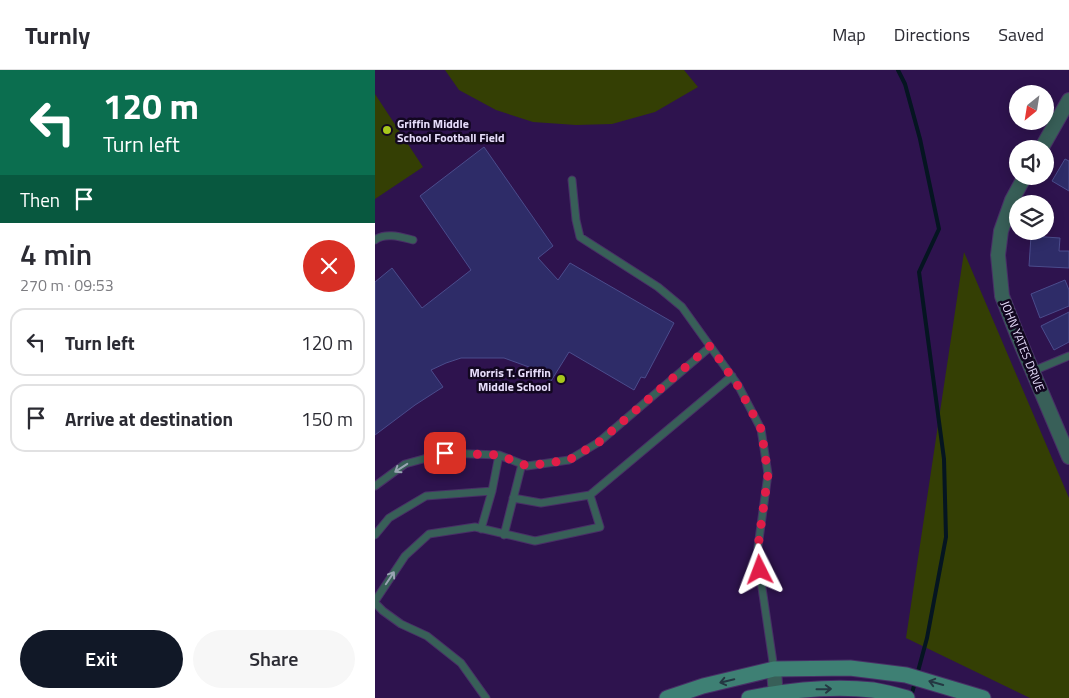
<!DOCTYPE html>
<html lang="en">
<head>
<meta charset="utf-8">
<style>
  :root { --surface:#fff; --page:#f7f7f7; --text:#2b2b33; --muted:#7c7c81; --line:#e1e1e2; --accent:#111827 }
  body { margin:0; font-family:"Titillium Web",sans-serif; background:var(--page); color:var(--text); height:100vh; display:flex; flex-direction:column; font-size:19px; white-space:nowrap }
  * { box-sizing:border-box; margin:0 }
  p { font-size:16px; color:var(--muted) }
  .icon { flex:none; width:28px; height:28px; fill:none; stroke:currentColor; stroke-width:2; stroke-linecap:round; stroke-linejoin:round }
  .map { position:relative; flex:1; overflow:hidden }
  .details { display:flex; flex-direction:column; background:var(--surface); width:375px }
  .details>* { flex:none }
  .top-card { background:#0b6e4f; color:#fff; overflow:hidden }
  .needle { width:32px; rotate:210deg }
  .fabs { position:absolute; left:634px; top:15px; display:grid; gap:10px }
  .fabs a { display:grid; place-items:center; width:45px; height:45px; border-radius:50%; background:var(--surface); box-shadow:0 2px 12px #0003; font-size:25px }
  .pin { position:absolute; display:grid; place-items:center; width:42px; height:42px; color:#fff; margin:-21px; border-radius:10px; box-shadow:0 2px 8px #0006 }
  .me { position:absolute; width:55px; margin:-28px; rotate:357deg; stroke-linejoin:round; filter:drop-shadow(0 0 4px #0008) }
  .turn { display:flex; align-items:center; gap:18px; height:105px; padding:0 20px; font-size:22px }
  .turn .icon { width:65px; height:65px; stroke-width:2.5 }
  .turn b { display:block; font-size:35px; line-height:42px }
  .then { display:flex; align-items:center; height:48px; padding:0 20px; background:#0003; gap:10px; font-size:19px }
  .round { display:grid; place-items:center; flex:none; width:52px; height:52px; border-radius:26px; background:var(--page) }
  .overview { display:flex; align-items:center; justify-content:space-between; height:85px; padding:0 20px }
  h1 { font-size:30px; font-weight:600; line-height:38px }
  .button { display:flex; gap:10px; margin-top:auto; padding:10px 20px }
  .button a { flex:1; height:58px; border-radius:30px; background:var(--accent); color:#fff; font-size:20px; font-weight:600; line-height:58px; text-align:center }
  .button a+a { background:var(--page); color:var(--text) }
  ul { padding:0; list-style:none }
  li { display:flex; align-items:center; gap:15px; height:68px; margin:0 10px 8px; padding:0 10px; border:2px solid var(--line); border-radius:15px }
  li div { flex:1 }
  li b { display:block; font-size:19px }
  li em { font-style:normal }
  header { display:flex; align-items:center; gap:30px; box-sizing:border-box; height:70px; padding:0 25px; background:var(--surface); border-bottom:1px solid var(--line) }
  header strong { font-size:24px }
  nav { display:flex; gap:28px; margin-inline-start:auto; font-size:18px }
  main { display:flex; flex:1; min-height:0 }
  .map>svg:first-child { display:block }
  .green { fill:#343f04 }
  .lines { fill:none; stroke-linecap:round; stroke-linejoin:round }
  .stream { stroke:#051521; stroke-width:4 }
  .building { fill:#2e2c68; stroke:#4b4c8c }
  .lane-casing { stroke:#482f66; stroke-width:9 }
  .street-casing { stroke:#482f66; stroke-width:16 }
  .secondary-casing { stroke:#482f66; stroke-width:17 }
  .lane { stroke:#385f58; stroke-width:7 }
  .street { stroke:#385f58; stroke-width:14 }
  .secondary { stroke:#3e8074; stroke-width:15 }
  .oneway { stroke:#98a4b2 }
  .oneway2 { stroke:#243742 }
  .route { stroke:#e11d48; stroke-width:9; stroke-dasharray:0 16.2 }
  .poi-dot { fill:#a8c71c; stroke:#120720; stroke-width:2 }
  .labels { text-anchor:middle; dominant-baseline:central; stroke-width:5; stroke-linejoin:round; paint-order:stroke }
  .poi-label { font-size:12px; font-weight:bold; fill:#e7ddfb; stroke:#120720; text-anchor:start }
  .street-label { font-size:12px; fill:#e7ddfb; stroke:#120720 }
</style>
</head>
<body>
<header>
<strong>Turnly</strong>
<nav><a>Map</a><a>Directions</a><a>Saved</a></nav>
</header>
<main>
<section class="details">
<div class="top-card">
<div class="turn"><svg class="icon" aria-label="left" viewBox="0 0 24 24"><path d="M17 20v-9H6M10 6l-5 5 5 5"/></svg><div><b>120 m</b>Turn left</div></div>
<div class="then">Then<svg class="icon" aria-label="arrive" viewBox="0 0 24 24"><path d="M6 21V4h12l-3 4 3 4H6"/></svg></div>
</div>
<div class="overview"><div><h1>4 min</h1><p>270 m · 09:53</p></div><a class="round" style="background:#d93025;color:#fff"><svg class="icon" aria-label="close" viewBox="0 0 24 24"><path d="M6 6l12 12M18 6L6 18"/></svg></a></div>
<ul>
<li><svg class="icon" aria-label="left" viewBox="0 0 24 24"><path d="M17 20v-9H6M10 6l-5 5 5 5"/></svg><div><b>Turn left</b></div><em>120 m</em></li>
<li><svg class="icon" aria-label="arrive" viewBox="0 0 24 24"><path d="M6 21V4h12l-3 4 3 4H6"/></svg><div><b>Arrive at destination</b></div><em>150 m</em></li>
</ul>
<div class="button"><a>Exit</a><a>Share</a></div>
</section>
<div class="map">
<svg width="694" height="628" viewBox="0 0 694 628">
  <rect width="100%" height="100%" fill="#2e134e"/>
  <path class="green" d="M70,0H309L323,17L280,42L237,54L201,55L158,52L121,40L84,20Z
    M0,24L48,97L0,129Z
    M589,182L694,428V628H655L531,568Z"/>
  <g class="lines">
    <path class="stream" d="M523,0L530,14L545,69L564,159L544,202L569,389L571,467L552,568L542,605
      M536,627L540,612"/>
  </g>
  <path class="building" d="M109,77L178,176L163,188L183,210L195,193L299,253L270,308L266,307L259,320L194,282L176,311L154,297L129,288H86L71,293L56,300L68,317L40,335L0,365V212L17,198L47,238L96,200L45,126Z
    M690,89L694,91V121L677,111Z
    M656,166L685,168L684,181H694V198L654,196Z
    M690,210L694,220V236L665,248L656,224Z
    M694,242V272L679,280L666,256Z"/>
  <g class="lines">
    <g class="lane-casing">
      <path id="lane" d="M197,110L201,150L205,167L283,217L307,237L363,315L386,359L393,404L382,484L399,599
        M0,170C10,162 26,167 38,170
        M658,301L694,286
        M0,416L30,394L70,383L124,385L152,396L194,390L224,372L335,277
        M138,428L166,433L215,425
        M106,459L117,421
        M0,465L14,448L51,426L117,421L124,385
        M129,465L147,394
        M0,531L30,486L54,464L100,457L160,471L225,457L215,425L357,306
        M0,533L8,541L26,554L52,566L86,593L111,628"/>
    </g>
    <g class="street-casing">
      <path id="street" d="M666,79L694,30
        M650,106L637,130L626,161L623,185L627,226L643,267L694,387
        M399,599L401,628"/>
    </g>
    <g class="secondary-casing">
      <path id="secondary" d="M292,628L328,616L399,599L475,598L531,605L608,628
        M374,628C415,620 456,615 498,620C509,622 521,625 532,628"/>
    </g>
    <use href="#lane" class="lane"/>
    <use href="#street" class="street"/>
    <use href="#secondary" class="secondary"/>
  </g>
  <defs><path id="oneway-shaft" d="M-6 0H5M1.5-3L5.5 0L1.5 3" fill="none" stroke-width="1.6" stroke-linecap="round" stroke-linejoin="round" transform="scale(1.25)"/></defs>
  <g class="oneway">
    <use href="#oneway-shaft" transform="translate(26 398) rotate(147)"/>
    <use href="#oneway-shaft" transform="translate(15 508) rotate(-56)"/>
  </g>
  <g class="oneway2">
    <use href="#oneway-shaft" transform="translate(352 611) rotate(166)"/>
    <use href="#oneway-shaft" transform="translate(561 613) rotate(-164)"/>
    <use href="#oneway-shaft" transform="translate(449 619) rotate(-1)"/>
  </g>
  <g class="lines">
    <path class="route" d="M70,383L124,385L152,396L194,390L224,372L335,276L363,316L386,359L393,404L382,484L385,500"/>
  </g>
  <g class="poi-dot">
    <circle cx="12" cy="60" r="5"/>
    <circle cx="186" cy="309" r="5"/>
  </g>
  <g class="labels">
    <g class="poi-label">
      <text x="22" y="53">Griffin Middle<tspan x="22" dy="14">School Football Field</tspan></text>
      <text x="176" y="302" text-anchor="end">Morris T. Griffin<tspan x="176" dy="14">Middle School</tspan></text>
    </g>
    <g class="street-label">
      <text transform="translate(648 276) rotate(68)">JOHN YATES DRIVE</text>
    </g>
  </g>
</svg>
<div class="fabs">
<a><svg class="needle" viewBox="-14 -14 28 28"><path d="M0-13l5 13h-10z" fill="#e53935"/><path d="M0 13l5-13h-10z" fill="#7c7c81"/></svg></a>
<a><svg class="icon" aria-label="sound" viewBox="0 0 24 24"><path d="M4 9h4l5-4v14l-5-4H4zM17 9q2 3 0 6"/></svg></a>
<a><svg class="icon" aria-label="layers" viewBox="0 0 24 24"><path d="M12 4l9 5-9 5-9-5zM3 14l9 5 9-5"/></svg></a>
</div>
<div class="pin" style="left:70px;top:383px;background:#d93025"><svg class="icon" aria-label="arrive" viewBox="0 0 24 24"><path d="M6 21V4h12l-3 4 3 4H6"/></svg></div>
<svg class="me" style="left:385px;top:500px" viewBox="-20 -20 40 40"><path d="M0-17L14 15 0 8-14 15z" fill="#e11d48" stroke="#fff" stroke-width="4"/></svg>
</div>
</main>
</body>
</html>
